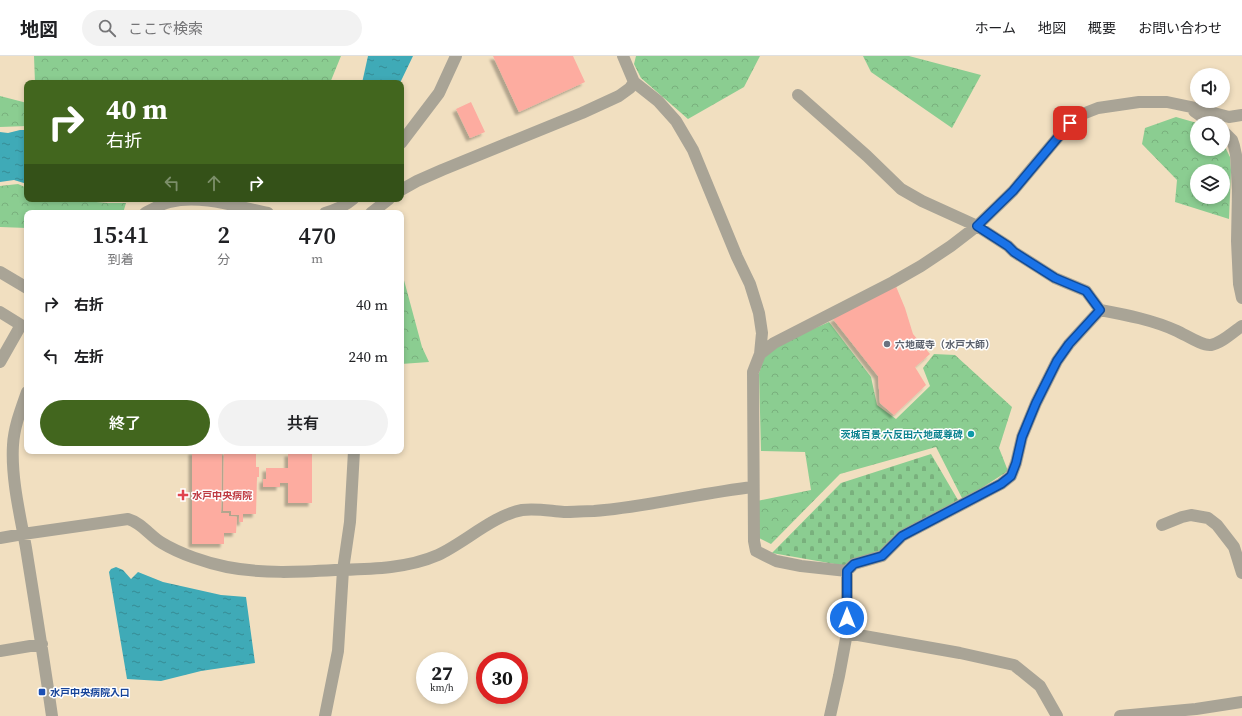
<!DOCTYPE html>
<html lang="ja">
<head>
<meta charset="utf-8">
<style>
  :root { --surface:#fff; --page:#f2f2f2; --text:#202124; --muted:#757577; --line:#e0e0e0; --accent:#42661e }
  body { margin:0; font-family:"Source Serif 4","Noto Sans JP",serif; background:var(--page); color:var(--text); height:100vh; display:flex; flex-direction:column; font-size:15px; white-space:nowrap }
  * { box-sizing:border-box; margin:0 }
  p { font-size:13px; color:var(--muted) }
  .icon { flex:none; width:22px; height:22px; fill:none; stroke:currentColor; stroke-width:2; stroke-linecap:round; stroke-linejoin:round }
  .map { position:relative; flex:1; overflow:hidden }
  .details { position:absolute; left:24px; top:154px; width:380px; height:244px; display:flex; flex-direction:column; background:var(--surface); border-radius:8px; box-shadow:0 2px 6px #0003 }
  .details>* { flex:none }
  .guide { position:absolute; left:24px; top:24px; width:380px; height:122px; border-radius:8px; box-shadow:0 2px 6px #0003; background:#42661e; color:#fff; overflow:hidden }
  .tools { position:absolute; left:1190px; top:12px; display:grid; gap:8px }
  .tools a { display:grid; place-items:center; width:40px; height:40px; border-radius:50%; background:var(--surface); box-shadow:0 2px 6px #0003; font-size:20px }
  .speed { position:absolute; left:416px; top:596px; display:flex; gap:8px; font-size:20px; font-weight:700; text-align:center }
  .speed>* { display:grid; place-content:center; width:52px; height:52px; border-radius:50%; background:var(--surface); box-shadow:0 2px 6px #0003; line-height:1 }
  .speed small { font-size:10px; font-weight:400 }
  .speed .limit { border:6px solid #d22; background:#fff; color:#111 }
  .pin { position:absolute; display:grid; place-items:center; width:34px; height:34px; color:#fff; margin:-17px; border-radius:8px; box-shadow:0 2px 6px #0006 }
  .me { position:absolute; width:44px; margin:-22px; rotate:0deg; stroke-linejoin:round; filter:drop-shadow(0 0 3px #0008) }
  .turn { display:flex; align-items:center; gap:14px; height:84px; padding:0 16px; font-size:18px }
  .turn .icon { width:52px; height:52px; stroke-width:2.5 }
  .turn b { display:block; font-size:28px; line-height:34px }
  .lanes { display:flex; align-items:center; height:38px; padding:0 16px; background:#0003; justify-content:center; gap:20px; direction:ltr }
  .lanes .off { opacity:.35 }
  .eta { display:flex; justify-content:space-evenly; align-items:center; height:68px; text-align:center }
  .eta b { font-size:24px; font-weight:600; line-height:28px }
  .button { display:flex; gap:8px; margin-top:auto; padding:8px 16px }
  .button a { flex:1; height:46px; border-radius:24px; background:var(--accent); color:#fff; font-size:16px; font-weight:600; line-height:46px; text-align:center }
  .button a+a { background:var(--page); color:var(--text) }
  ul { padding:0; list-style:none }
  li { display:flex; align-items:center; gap:12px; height:52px; padding:0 16px }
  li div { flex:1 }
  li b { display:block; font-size:15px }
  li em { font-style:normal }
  header { display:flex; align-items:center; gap:24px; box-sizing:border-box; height:56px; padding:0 20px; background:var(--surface); border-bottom:1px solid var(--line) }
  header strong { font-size:19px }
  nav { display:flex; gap:22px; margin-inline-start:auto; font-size:14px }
  .search { width:280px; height:36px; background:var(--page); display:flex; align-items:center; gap:10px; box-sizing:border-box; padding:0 14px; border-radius:22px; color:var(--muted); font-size:15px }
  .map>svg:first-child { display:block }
  .forest { fill:url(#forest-crowns); fill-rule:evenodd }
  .cemetery { fill:url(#cemetery-stones) }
  .water { fill:url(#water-ripples) }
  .building { fill:#fdaca0; filter:url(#shadow) }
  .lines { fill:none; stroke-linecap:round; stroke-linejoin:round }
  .minor { stroke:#a9a496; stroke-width:12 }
  .route-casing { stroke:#114b97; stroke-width:10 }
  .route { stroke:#1a73e8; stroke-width:7 }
  .worship-dot { fill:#6b7280; stroke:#fff; stroke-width:1.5 }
  .culture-dot { fill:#0f9aa8; stroke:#fff; stroke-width:1.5 }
  .health-dot { fill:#e0444e; stroke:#fff; stroke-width:1.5 }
  .transit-dot { fill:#1a4fb4; stroke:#fff; stroke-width:1.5 }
  .labels { text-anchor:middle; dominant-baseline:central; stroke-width:3; stroke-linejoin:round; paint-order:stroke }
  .worship-label { font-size:10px; font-weight:bold; fill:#5b616d; stroke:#fff; text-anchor:start }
  .culture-label { font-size:10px; font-weight:bold; fill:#0d838f; stroke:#fff; text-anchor:end }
  .health-label { font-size:10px; font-weight:bold; fill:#be3a42; stroke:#fff; text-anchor:start }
  .transit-label { font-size:10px; font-weight:bold; fill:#164399; stroke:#fff; text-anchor:start }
</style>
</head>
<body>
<header>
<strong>地図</strong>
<div class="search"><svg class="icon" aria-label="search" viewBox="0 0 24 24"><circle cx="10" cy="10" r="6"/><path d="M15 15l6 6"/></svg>ここで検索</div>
<nav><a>ホーム</a><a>地図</a><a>概要</a><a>お問い合わせ</a></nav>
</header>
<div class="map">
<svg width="1242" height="660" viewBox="0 0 1242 660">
  <defs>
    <pattern id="forest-crowns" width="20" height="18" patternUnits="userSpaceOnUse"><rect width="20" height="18" fill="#8bcd91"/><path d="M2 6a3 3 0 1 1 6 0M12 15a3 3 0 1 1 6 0" fill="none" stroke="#79b07d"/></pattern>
    <pattern id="cemetery-stones" width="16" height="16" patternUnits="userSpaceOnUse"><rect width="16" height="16" fill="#8bcd91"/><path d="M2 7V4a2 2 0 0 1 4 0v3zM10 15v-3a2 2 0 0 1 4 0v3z" fill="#79b07d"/></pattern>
    <pattern id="water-ripples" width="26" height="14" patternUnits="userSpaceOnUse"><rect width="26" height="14" fill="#3faab7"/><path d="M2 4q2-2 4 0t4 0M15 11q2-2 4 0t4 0" fill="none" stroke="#368b95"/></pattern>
    <filter id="shadow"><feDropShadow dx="-3.5" dy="3.5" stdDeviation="1" flood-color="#0004"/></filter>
  </defs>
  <rect width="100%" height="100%" fill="#f1dfc0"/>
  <path class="forest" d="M34,0H341L330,27H35Z
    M636,0H760L744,31L688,63L641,22L634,8Z
    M863,0H909L981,19L952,72L871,16Z
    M0,40L27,47V70L0,71Z
    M1176,61L1197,67V93H1223V87L1230,101L1231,114L1229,163L1175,146L1177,124L1142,88L1145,72ZM1197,115H1223V141H1197Z
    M18,128L27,132V143H61L108,147H126L123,157H27V172L0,171V130Z
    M401,213L422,291L429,306L401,308Z
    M829,266L871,321L877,349L896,363L930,330L923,312L934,298L955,299L1012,351L999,392L1008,415L963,444L936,391L840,418L771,488L757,481V445L811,434L805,396L761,395L759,317L767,293Z"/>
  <path class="cemetery" d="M931,398L958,444L899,477L882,495L846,510L772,497L841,427Z"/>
  <path class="water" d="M368,0H413L400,27H362Z
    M20,74H27V128L14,124L0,126V76L8,77Z
    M116,511L123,514L131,523L138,516L163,526L221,539L246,541L255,607L201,615L161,625L127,623L109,516L111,513Z"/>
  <path class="building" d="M493,0H573L585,26L519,56Z
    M471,46L485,76L470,82L456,53Z
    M895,228L905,252L913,278L930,298L915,311L926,329L894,359L880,347L878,320L833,263Z
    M192,395H222L221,457H229V460L237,461L236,477H224V488H192Z
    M224,395H256V411H259V421H257L256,458H243V466H239V459H231V455H223Z
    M305,395H312V447H288V427H280V431H263V423H266V412H288V397H305Z"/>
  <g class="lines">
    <path class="minor" d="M623,0L634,26L658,45L676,65L693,94L737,201L750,228L759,257L762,277L760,298L753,316L754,485L756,495L776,505L801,510L847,515
      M798,39L867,100L901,133L922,145L977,170L1008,190L1014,196L1055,222L1086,235L1100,254C1127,259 1153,264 1177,275C1186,279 1202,290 1211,289C1222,287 1233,276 1242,270
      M1194,55L1211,67
      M1223,75L1232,84L1234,90L1236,99L1238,134L1237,185L1239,228L1242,242
      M401,87L439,37L456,0
      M401,134L417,125L442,114L582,57L619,40L630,32L634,26
      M145,157C153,153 161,148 170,146C200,138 238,151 268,157
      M325,157C335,154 345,150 353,143
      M371,157L389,143
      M0,216L27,232
      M0,256L21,269L0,306
      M760,298L774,287L893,226L921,210L951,190L977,170L1013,135L1070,67L1080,59L1098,52L1139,46H1167L1191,51L1229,61L1242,59
      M27,336C21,353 14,371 13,389C11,422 20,459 26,492C35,548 44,604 52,660
      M1162,469L1182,461L1191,459L1208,462L1217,469L1234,491L1242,517
      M0,482L23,478L128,463C142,467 150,480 162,487C180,498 207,507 227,511C263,518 299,516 335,514C369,513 406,513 438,499C464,487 494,459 522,454C536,452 550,455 564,456C574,456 584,455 594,455C647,451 700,437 753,431
      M847,577L960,597L1014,609L1040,630L1057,660
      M0,595L42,588
      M325,660L338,595L343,514L350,466L354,395
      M830,660L839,620L847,577V515L854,508L882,500L902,480L1001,428L1011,420L1016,407L1022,381L1036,347L1057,305L1069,288L1100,254
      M1120,660L1196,653L1242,646"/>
  </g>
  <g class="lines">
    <g class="route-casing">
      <path id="route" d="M847,562V515L854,508L882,500L902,480L1001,428L1011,420L1016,407L1022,381L1036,347L1057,305L1069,288L1100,254L1086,235L1055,222L1014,196L1008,190L977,170L1013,135L1070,67"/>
    </g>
    <use href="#route" class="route"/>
  </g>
  <circle class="worship-dot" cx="887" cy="288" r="4"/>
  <circle class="culture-dot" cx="971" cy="378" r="4"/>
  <path class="health-dot" d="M181 433h4v4h4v4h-4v4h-4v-4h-4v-4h4z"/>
  <rect class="transit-dot" x="38" y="632" width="8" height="8" rx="2"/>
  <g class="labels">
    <g class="worship-label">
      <text x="895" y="288">六地蔵寺（水戸大師）</text>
    </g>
    <g class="culture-label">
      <text x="963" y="378">茨城百景 六反田六地蔵尊碑</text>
    </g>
    <g class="health-label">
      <text x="192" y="439">水戸中央病院</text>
    </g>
    <g class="transit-label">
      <text x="50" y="636">水戸中央病院入口</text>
    </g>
  </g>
</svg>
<div class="tools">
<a><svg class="icon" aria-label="sound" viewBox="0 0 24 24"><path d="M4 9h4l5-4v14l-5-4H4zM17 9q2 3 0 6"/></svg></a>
<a><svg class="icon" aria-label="search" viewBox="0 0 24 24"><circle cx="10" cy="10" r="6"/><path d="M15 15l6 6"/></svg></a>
<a><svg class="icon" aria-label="layers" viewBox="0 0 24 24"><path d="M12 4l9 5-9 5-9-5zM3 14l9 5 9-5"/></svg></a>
</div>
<div class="speed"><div>27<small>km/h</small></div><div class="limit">30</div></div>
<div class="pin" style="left:1070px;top:67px;background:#d93025"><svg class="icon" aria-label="arrive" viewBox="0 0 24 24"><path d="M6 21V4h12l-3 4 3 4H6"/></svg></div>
<svg class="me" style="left:847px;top:562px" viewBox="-20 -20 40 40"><circle r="17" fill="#1a73e8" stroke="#fff" stroke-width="3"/><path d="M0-11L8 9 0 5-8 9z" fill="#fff"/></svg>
<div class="guide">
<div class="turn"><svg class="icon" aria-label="right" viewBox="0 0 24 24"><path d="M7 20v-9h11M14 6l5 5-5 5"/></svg><div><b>40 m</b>右折</div></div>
<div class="lanes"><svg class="icon off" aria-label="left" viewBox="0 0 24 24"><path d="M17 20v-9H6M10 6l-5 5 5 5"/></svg><svg class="icon off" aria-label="ahead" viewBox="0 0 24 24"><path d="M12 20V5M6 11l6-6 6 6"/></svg><svg class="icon" aria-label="right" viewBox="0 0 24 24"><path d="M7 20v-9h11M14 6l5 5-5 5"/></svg></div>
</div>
<section class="details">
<div class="eta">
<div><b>15:41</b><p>到着</p></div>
<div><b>2</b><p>分</p></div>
<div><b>470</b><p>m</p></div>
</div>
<ul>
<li><svg class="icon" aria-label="right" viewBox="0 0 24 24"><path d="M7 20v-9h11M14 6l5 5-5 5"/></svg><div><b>右折</b></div><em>40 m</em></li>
<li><svg class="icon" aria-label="left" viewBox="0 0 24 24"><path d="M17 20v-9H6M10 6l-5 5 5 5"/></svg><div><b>左折</b></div><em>240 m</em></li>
</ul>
<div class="button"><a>終了</a><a>共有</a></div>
</section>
</div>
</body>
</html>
